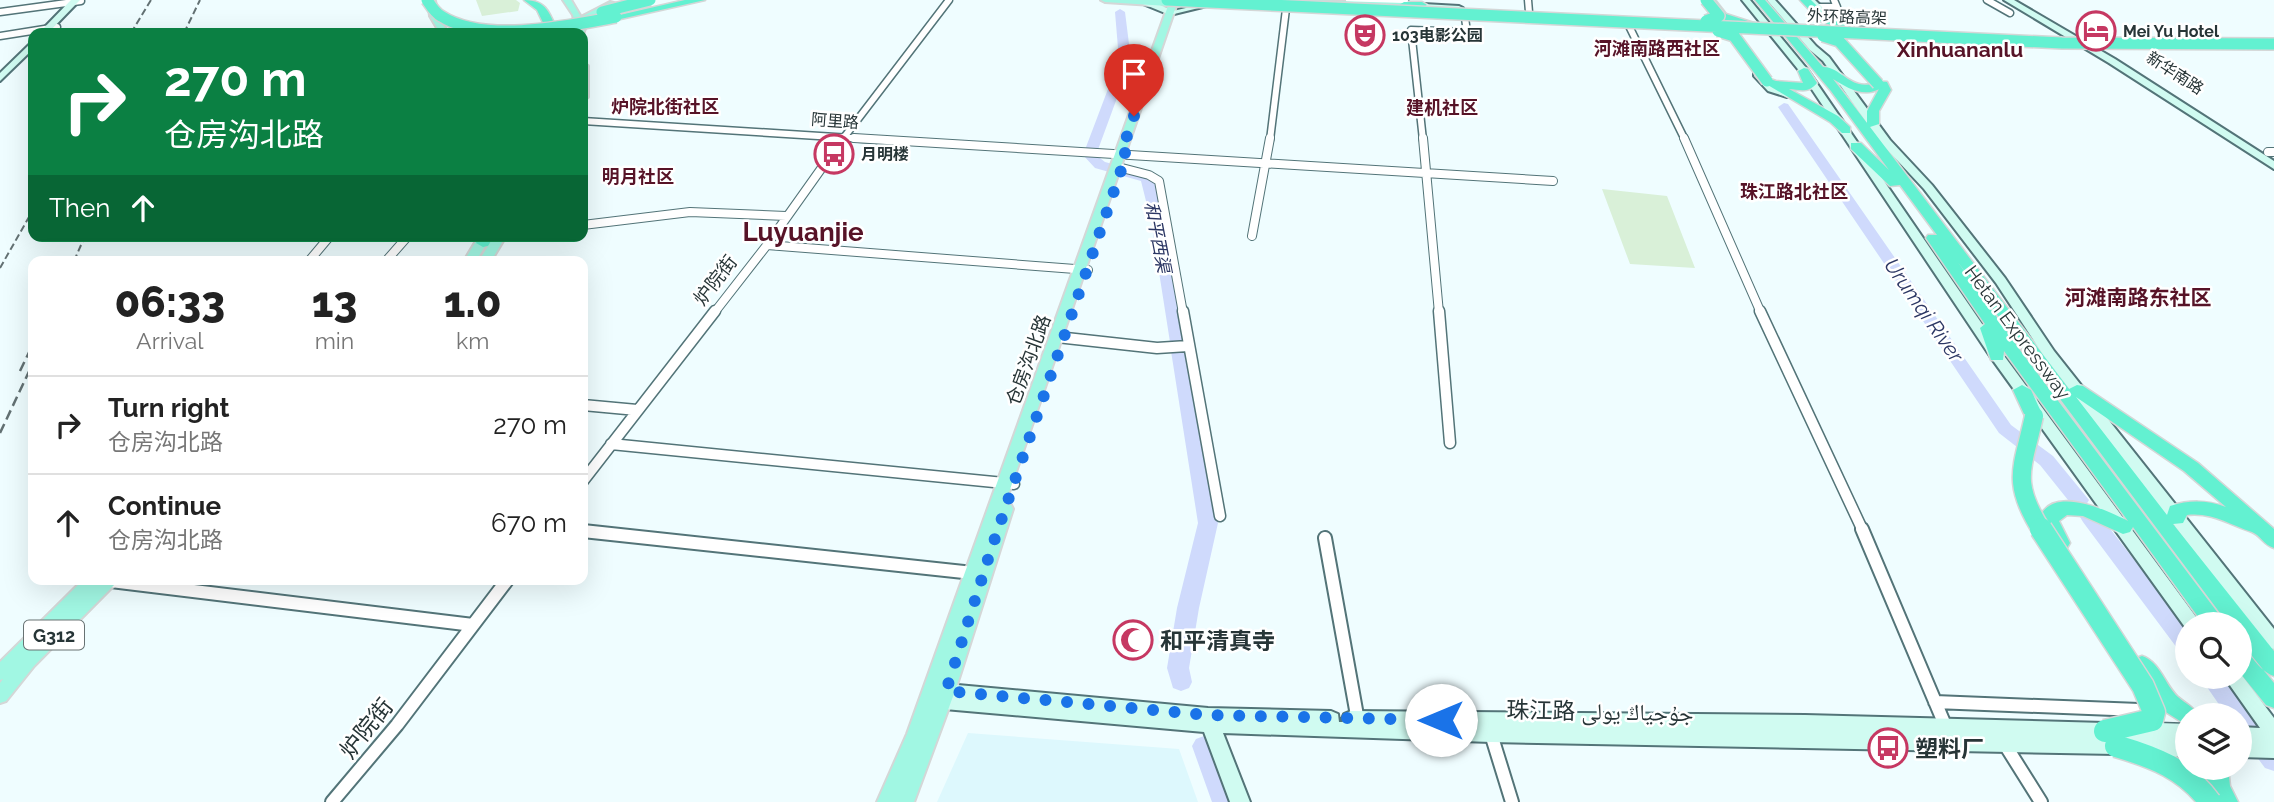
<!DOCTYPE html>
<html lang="en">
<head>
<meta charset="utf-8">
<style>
  :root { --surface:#fff; --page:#f6f6f6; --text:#222; --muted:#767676; --line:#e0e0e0 }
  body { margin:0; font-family:Raleway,"Noto Naskh Arabic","Noto Sans SC",sans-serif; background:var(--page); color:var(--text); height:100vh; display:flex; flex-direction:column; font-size:26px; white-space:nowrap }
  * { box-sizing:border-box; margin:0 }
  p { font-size:23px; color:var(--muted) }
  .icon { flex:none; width:38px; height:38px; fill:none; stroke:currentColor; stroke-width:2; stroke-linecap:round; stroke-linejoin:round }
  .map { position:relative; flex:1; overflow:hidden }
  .details { position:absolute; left:28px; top:256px; width:560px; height:329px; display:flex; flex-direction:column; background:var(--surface); border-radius:14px; box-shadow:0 7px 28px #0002 }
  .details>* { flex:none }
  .guide { position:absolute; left:28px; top:28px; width:560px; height:214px; border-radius:14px; box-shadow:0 7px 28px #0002; background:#0b8043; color:#fff; overflow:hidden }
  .tools { position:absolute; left:2175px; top:612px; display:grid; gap:14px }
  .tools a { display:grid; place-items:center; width:77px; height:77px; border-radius:50%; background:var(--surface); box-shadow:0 7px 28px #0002; font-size:35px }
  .pin { position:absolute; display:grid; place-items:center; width:60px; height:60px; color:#fff; margin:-72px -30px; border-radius:50% 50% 50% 0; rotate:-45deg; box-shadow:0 0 7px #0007 }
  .pin .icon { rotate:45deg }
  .me { position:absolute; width:77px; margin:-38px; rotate:270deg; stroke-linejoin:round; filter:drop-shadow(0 0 5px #0008) }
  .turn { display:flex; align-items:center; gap:24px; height:147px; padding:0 21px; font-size:32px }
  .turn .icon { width:91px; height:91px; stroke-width:2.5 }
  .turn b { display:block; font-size:49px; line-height:60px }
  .then { display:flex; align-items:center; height:66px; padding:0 21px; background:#0003; gap:14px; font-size:26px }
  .eta { display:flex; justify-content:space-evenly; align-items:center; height:119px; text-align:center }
  .eta b { font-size:42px; font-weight:800; line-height:49px }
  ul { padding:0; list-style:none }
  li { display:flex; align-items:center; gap:21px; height:98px; padding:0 21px; border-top:2px solid var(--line) }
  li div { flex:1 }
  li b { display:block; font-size:26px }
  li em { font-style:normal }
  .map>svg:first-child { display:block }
  .built { fill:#ddf8fd }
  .green { fill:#d9f0d8 }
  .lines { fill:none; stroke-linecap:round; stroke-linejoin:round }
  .river { fill:#cfdafc; fill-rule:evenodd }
  .street-far3-casing { stroke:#537478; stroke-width:9 }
  .street-far2-casing { stroke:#537478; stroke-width:10 }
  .street-far1-casing { stroke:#537478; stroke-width:13 }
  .street-casing { stroke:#537478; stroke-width:16 }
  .secondary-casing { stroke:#537478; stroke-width:4 }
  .primary-casing { stroke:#d4d7d7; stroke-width:4 }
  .highway-casing { stroke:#d4d7d7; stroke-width:3 }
  .street-far3 { stroke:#fff; stroke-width:6 }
  .street-far2 { stroke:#fff; stroke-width:8 }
  .street-far1 { stroke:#fff; stroke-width:10 }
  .street { stroke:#fff; stroke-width:12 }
  .secondary { fill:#d0fbf1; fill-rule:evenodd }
  .primary { fill:#a1f7e3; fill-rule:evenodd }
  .highway { fill:#63f1d1; fill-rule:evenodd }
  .rail-far1 { stroke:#637173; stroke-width:2; stroke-dasharray:7 3.5; stroke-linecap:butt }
  .rail { stroke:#637173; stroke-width:2.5; stroke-dasharray:10 5; stroke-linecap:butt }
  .secondary-bridge-casing { stroke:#537478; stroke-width:21; stroke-linecap:butt }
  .highway-bridge-far2-casing { stroke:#d4d7d7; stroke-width:14; stroke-linecap:butt }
  .highway-bridge-far1-casing { stroke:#d4d7d7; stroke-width:21; stroke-linecap:butt }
  .highway-bridge-casing { stroke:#d4d7d7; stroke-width:25; stroke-linecap:butt }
  .secondary-bridge { stroke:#d0fbf1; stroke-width:18 }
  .highway-bridge-far2 { stroke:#63f1d1; stroke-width:11 }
  .highway-bridge-far1 { stroke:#63f1d1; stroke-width:18 }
  .highway-bridge { stroke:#63f1d1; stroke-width:22 }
  .route { stroke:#1a73e8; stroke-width:12; stroke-dasharray:0 21.6 }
  .labels { text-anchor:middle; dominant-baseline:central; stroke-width:5; stroke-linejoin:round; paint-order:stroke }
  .far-street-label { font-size:16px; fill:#273537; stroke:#fff }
  .far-poi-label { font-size:16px; font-weight:bold; fill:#273537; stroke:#fff; text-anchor:start }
  .far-neighbourhood-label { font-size:18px; font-weight:bold; fill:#571327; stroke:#fff }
  .far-water-label { font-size:18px; font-style:italic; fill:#2c3764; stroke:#fff }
  .shield { fill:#fff; stroke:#687273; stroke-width:2 }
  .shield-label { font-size:18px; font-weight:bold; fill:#273537 }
  .street-label { font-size:19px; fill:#273537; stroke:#fff }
  .far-district-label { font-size:21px; font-weight:bold; fill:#571327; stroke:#fff }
  .neighbourhood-label { font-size:21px; font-weight:bold; fill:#571327; stroke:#fff }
  .water-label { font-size:21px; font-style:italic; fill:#2c3764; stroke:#fff }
  .near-poi-label { font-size:23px; font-weight:bold; fill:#273537; stroke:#fff; text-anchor:start }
  .near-street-label { font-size:23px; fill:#273537; stroke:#fff }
  .district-label { font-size:26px; font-weight:bold; fill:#571327; stroke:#fff }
</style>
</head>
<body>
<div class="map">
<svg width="2274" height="802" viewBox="0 0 2274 802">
  <rect width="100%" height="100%" fill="#effdff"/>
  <path class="built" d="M968,733L1179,749L1198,802H937Z"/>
  <path class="green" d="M476,0H516L520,3L518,11L482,16Z
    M1602,189L1667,196L1695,268L1630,264Z"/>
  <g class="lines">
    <path class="river" d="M1120,9L1125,12L1131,60L1096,155L1105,162L1145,173L1154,179L1165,221L1186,342L1180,346L1187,351L1218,523L1199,608L1189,668L1192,682L1189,688L1181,691L1173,688L1167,668L1177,608L1198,523L1171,351L1177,347L1170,342L1151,221L1141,181L1095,168L1083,155L1119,60L1115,12Z
      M1784,103L1788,104L2011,425L2053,456L2089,500L2086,505H2072L2040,465L1999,433L1778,107Z
      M2090,510L2097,512L2188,629V654L2180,652L2083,522L2080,517L2083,512Z
      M2200,677H2224L2274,743V771L2265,768L2240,734V716H2227Z
      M1204,736L1212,739L1216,746L1236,802H1212L1192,746L1196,739Z"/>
    <g class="street-far3-casing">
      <path id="street-far3" d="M1349,0L1398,3L1405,0
        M1528,0L1529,12
        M1987,0L2010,13
        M1818,7H1837L1834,0
        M0,12L81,1
        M1629,26L1685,140
        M0,36L57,27
        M583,121L882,140
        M842,140L949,0
        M1270,140L1286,9
        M1423,140L1411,30L1467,32L1465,18"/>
    </g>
    <g class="street-far2-casing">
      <path id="street-far2" d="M854,138L1553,181
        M1423,138L1439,313
        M1684,138L1761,313
        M2268,152H2274
        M1122,168L1149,175L1159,181L1183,313
        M583,225L690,212L786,216
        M1252,236L1270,138
        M767,245L1088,270
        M309,261L330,236
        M386,261L408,236
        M714,313L767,245L843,138"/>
    </g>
    <g class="street-far1-casing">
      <path id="street-far1" d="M1183,311L1220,516
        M1439,311L1450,443
        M1760,311L1863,531
        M1057,337L1157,348L1188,346
        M583,405L637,410
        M611,444L1014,484
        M583,481L715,311"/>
    </g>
    <g class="street-casing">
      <path id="street" d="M1862,529L1945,725
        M583,531L973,573
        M1325,538L1358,721
        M111,581L473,625
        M1935,702L2139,710L2148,723
        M1491,734L1512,802
        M2004,743L2041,802
        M332,802L397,725L508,579"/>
    </g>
    <g class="secondary-casing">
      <path id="secondary" d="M71,0H80L48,33H39Z
        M1143,0H1149L1173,11L1207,3L1211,5L1170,15L1143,4Z
        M1742,0H1750L1807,69L2002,353L2202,625H2188L2187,630L1992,359L1801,73Z
        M1767,0H1775L1816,46L1829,57L1890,140L1932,185L2005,278L2054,351L2274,629V649L2268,647L2044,356L1996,283L1924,189L1882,144L1823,61L1810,50Z
        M1806,0H1815L1834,19L1870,30L1866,33L1828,23Z
        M2004,0H2014L2115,59L2274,161V169L2109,63Z
        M1406,3L1459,6L1463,8L1459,10L1403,7L1402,5Z
        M33,41V49L0,81V73Z
        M1754,72H1760L1774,87L1792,94L1787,97L1768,91L1754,76Z
        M2240,673L2274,718V758L2240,757V727L2260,728L2224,677H2240Z
        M936,683L1208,708L1331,711L1338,714L1339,722H1343L1342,719L1344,714L1351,711L1805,715L2105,723L2112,726L2114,731L2112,736L2107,738L2123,740L2126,746L2123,752L2116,754L1491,742L1223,733L1250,802H1230L1204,732L933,708L926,706L924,701L929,695L927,690L930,685Z"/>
    </g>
    <g class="primary-casing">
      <path id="primary" d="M428,0L435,1L438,16L448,33H440L430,16Z
        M563,0H571L581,17L610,2L617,4L589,18L583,34L576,32L573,15Z
        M1101,0H1178L1185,4L1176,6L1005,504L1011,505L1013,509L955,691L914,802H877L907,734L1168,6L1105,2Z
        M1304,0L1404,3L1408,5L1404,7L1308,2Z
        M583,63L588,66V97L583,100Z
        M479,236H491L476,261H464Z
        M494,236H506L491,261H479Z
        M84,579H120L34,666L6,701L0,703V683L3,679L0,680V662Z"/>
    </g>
    <g class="highway-casing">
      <path id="highway" d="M524,0C547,0 550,14 558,33H548L537,10Z
        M685,0H705L616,20L611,17Z
        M1705,0H1715L1726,14L1754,23L1749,26L1718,18Z
        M1755,0H1765L1823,67C1837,67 1846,81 1859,84C1870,87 1877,80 1887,82L1891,90L1879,111V124L1870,127L2069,389L2077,385L2083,386L2198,463L2274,529V548C2264,545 2260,535 2252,532C2230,525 2212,512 2187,515L2183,523L2173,524L2274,651V676C2256,670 2240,642 2240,625H2229L1957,261L2022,353L2227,625H2204L2133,527L2130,532L2123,534L2083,516L2067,515L2059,521L2070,543L2067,548H2053L2039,521C2048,483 2107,510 2128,521L2004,351L2003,360H1991L1980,328L1985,324L1926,238L1928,235H1937L1900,185L1890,186L1851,149V143H1861L1889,170L1831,91ZM1833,79C1846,87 1863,98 1879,89L1867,111V123ZM2076,397L2184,471L2226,507C2206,500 2190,500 2170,506L2167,515Z
        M1800,0H1811L1828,17L1849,27L1844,30L1820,21Z
        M1404,2H1422L1427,5L1422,8L1400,7L1399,5Z
        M1804,68L1808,69L1817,83C1809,93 1801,90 1789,89L1838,116L1850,127V133H1842L1830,122L1761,81L1767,78L1776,81L1803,83L1798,71Z
        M480,236H494L488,246L483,247L476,243Z
        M2022,385L2031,390L2043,416L2040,420H2028L2025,416L2013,390Z
        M2240,649L2248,651L2274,683V708L2266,705L2240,673Z
        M2142,656C2160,662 2165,685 2178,697C2186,704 2194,707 2199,716H2188V726L2161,709L2134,671L2131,665L2134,659Z
        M2204,768H2228L2230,786L2238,802H2214L2206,786Z"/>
    </g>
    <use href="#street-far3" class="street-far3"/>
    <use href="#street-far2" class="street-far2"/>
    <use href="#street-far1" class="street-far1"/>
    <use href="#street" class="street"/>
    <use href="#secondary" class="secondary"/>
    <use href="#primary" class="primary"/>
    <use href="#highway" class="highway"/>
    <path class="rail-far1" d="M131,33L151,0
      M184,33L200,0
      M74,261L85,236
      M0,268L33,210"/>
    <path class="rail" d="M20,371L33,344
      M0,433L33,363"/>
    <g class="secondary-bridge-casing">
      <path id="secondary-bridge" d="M2129,731L2188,733
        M2134,746L2188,748"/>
    </g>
    <g class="highway-bridge-far2-casing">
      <path id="highway-bridge-far2" d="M427,0C431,6 435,13 441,16C484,44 568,26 616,17
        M1167,0L2062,43L2274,44
        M1706,0L1719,16L1706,21
        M602,12L650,0
        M1718,31L1734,36L1767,81
        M1823,36L1839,41L1878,84"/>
    </g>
    <g class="highway-bridge-far1-casing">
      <path id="highway-bridge-far1" d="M2034,416C2023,468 2010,481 2042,531"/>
    </g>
    <g class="highway-bridge-casing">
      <path id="highway-bridge" d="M2041,529L2143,686L2154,712L2152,720L2105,731
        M2116,746C2154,757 2186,769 2210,802"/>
    </g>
    <use href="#secondary-bridge" class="secondary-bridge"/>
    <use href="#highway-bridge-far2" class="highway-bridge-far2"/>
    <use href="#highway-bridge-far1" class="highway-bridge-far1"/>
    <use href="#highway-bridge" class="highway-bridge"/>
  </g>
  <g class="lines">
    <path class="route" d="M1134,116L1121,153H1127L991,550L946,691L1208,715L1441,720"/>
  </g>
  <defs>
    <g id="hotel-ring" transform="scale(2.0125)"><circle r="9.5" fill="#fff" stroke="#c63862" stroke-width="1.5"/><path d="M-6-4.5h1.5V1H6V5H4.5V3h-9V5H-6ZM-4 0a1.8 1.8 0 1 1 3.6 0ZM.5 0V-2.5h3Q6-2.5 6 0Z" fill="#c63862"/></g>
    <g id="theatre-ring" transform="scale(2.0125)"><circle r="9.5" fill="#fff" stroke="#c63862" stroke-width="1.5"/><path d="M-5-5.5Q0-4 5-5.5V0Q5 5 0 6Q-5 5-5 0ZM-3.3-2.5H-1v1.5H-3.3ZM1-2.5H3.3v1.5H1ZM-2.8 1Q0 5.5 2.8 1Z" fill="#c63862"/></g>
    <g id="bus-ring" transform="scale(2.0125)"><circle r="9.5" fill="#fff" stroke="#c63862" stroke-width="1.5"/><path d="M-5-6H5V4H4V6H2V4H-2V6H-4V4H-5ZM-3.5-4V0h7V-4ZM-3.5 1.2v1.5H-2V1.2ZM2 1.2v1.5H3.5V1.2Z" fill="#c63862"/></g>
    <g id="mosque-ring" transform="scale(2.0125)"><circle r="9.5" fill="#fff" stroke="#c63862" stroke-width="1.5"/><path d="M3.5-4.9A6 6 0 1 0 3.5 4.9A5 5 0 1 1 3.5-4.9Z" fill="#c63862"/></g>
  </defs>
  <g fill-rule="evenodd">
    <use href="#hotel-ring" x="2096" y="31"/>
    <use href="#theatre-ring" x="1365" y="35"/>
    <use href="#bus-ring" x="834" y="154"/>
    <use href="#mosque-ring" x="1133" y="640"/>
    <use href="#bus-ring" x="1888" y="748"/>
  </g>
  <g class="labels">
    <g class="far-street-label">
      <text transform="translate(1847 17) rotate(2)">外环路高架</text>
      <text transform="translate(2175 73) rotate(33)">新华南路</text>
      <text transform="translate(835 121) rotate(4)">阿里路</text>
    </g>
    <g class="far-poi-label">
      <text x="2123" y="31">Mei Yu Hotel</text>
      <text x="1392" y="35">103电影公园</text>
      <text x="861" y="154">月明楼</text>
    </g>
    <g class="far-neighbourhood-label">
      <text x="1657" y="48">河滩南路西社区</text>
      <text x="665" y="106">炉院北街社区</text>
      <text x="1442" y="107">建机社区</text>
      <text x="638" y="176">明月社区</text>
      <text x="1794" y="191">珠江路北社区</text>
    </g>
    <g class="far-water-label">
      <text transform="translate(1158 237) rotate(79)">和平西渠</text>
    </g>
    <rect class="shield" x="24" y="620.5" width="60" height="29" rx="5"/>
    <g class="shield-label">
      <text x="54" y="635">G312</text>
    </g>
    <g class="street-label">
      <text transform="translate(715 280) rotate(-52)">炉院街</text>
      <text transform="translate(2018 332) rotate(53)">Hetan Expressway</text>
      <text transform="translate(1028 360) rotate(-70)">仓房沟北路</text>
    </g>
    <g class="far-district-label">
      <text x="1960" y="49">Xinhuananlu</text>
    </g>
    <g class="neighbourhood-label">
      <text x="2138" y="297">河滩南路东社区</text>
    </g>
    <g class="water-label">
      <text transform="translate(1924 310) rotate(55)">Urumqi River</text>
    </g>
    <g class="near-poi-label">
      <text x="1160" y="640">和平清真寺</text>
      <text x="1915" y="748">塑料厂</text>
    </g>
    <g class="near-street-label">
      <text transform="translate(1600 711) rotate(1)">珠江路 جۇجياڭ يولى</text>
      <text transform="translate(366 728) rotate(-51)">炉院街</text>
    </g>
    <g class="district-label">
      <text x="803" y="232">Luyuanjie</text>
    </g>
  </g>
</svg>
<div class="tools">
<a><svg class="icon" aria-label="search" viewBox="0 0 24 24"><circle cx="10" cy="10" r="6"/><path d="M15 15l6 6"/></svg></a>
<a><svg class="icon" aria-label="layers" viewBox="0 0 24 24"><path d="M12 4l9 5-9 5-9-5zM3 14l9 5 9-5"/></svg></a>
</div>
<div class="pin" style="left:1134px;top:116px;background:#d93025"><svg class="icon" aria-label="arrive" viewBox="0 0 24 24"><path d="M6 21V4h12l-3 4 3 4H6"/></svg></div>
<svg class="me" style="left:1441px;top:720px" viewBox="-20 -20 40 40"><circle r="19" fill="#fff"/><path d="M0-13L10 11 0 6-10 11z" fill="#1a73e8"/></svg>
<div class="guide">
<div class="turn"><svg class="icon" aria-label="right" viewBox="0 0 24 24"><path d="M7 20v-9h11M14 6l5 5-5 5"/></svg><div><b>270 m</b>仓房沟北路</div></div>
<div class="then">Then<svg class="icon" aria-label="ahead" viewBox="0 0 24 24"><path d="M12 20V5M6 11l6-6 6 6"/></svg></div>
</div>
<section class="details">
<div class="eta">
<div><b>06:33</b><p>Arrival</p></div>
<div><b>13</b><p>min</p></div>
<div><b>1.0</b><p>km</p></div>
</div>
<ul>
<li><svg class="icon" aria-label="right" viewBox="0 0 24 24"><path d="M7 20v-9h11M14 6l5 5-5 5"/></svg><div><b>Turn right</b><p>仓房沟北路</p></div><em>270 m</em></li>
<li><svg class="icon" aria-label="ahead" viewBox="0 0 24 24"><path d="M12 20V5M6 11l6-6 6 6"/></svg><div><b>Continue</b><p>仓房沟北路</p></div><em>670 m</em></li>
</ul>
</section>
</div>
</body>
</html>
